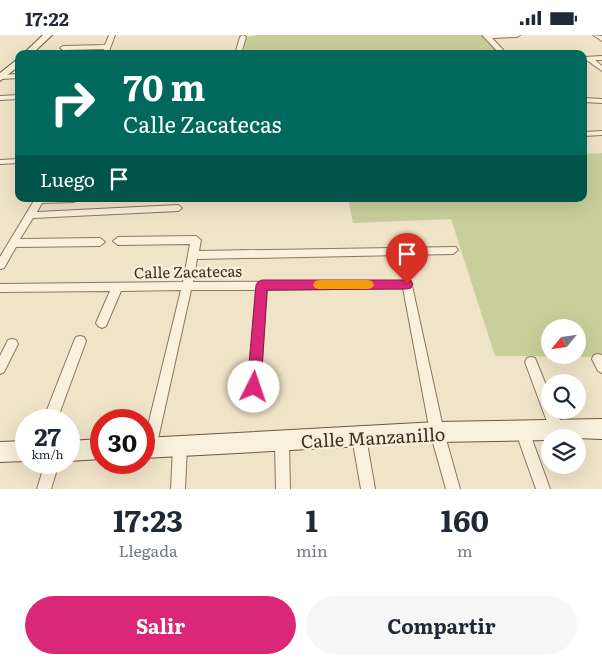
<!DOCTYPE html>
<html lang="es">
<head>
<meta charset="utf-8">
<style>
  :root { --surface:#fff; --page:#f6f6f7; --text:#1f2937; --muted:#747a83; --accent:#db2777 }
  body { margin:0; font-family:Literata,serif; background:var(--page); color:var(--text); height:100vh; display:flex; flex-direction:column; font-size:19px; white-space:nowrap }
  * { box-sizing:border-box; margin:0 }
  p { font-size:16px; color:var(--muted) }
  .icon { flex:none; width:28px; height:28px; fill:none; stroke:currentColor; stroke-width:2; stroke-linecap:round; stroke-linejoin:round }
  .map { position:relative; height:454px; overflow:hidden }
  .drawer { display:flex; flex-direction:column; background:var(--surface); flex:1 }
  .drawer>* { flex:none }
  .guide { position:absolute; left:15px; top:15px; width:572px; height:152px; border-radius:10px; box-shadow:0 5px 20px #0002; background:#00695c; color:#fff; overflow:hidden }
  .needle { width:32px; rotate:241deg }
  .buttons { position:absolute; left:541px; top:284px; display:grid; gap:10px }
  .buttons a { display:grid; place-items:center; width:45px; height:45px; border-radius:50%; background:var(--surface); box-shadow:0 5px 20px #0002; font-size:25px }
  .speed { position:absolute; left:15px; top:374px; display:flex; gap:10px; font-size:25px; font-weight:700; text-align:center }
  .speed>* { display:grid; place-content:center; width:65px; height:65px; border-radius:50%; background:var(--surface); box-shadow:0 5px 20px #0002; line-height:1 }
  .speed small { font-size:12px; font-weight:400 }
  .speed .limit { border:8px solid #d22; background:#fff; color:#111 }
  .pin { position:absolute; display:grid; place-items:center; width:42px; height:42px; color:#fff; margin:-51px -21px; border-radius:50% 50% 50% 0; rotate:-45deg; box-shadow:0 0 5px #0007 }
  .pin .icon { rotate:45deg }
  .me { position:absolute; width:55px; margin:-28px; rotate:4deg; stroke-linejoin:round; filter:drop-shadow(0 0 4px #0008) }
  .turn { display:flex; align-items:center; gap:18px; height:105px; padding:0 25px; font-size:22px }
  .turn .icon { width:65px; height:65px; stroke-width:2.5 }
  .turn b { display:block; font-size:35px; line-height:42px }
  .then { display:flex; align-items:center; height:48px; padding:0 25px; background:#0003; gap:10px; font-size:19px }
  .eta { display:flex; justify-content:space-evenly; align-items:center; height:85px; text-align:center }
  .eta b { font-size:30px; font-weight:700; line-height:35px }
  .button { display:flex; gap:10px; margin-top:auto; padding:10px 25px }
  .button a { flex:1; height:58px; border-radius:30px; background:var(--accent); color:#fff; font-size:20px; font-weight:700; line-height:58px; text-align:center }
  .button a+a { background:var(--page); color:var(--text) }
  .status { display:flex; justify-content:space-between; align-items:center; height:35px; padding:0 25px; background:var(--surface); direction:ltr }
  .status svg { height:14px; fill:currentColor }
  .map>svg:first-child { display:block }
  .green { fill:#c9cf9b; fill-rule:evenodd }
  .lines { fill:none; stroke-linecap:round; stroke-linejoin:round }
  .street-casing { stroke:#8d765c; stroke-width:2 }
  .secondary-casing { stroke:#6f573f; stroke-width:2 }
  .street { fill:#faf1dc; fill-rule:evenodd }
  .secondary { fill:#faf1dc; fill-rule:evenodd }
  .route { fill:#db2777; stroke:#8e194d }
  .slow { fill:#f59e0b }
  .labels { text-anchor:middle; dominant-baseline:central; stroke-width:5; stroke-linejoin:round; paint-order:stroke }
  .street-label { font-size:15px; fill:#3d2e20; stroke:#f7eed8 }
  .near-street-label { font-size:18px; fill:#3d2e20; stroke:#f7eed8 }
</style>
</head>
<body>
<div class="status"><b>17:22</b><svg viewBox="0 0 49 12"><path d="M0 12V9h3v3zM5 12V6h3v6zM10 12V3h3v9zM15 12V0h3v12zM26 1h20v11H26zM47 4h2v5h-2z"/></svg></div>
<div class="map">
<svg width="602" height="454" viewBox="0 0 602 454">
  <rect width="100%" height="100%" fill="#f0e4c8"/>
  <path class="green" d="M258,0H483L499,16L454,19H243L246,2Z
    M602,118V322L495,321L451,184L353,188L348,164H584V119ZM550,292H578V320H550Z"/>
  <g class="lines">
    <g class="street-casing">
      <path id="street" d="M109,0H115L108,19H102L104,14L63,15L60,13L63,11L105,10Z
        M243,0L246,2L241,19H235L240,2Z
        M482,0H520L517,2L492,3L507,19H500Z
        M593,0L602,1V6Z
        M602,21V25H595L602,31V36L588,26H584V22Z
        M19,39V43L0,44L1,40Z
        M19,60V64L0,65V61Z
        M584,63L602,64V68L584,67Z
        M602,96V100L584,101V97Z
        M19,124V128L0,129V125Z
        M35,164H78L74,167L42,168L37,177L178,170L182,173L178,176L33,183L20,204L100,203L105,207L100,211L16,212L4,233L0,234V222Z
        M196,201L201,205L199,216L456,212L458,215L453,219L197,224L193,247L411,246L444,397L460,454H446L430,397L403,253L267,255L260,351L258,355L254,357L250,355L248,351L256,255H191L156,413L154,418L149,420L144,417V407L181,255L121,256L106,291L102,293L98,291L96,288L110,256L0,257V249L183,247L190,209L118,210L113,206L118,202Z
        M80,301L84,302L86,306L57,385H43L74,306L76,302Z
        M12,304L16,305L18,309L4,337L0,339V321L8,305Z
        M598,319L602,320V338L598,336L592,324L594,320Z
        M531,322L535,323L550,360V375H556L564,395L562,400L557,402L552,400L525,327L527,323Z
        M522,388L527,390L550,454H536L515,395L517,390Z
        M359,395L364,397L366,402L375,454H361L352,402L354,397Z
        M282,400L287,402L289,407L290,454H276L275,407L277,402Z
        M180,405L185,407L187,412L185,454H171L173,412L175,407Z
        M45,428H59L51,454H37Z"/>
    </g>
    <g class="secondary-casing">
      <path id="secondary" d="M43,0H52L32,19H23Z
        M19,23V31L0,46V38Z
        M602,384V404L550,402V405L437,407L144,423V403L437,387Z
        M101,404V424L69,426V406Z
        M26,406V426L0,427V407Z"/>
    </g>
    <use href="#street" class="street"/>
    <use href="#secondary" class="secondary"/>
  </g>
  <path class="route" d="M262,245H407L411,246L413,249L411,253L407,254L267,255L261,352L259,356L254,358L249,356L247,352L256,250L258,247Z"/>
  <path class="slow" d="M319,245H368L372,246L374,250L372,253L368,254H319L315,253L313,250L315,246Z"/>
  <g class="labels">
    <g class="street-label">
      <text transform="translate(188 236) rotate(-1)">Calle Zacatecas</text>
    </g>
    <g class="near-street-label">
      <text transform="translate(373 402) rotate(-3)">Calle Manzanillo</text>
    </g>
  </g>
</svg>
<div class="buttons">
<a><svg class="needle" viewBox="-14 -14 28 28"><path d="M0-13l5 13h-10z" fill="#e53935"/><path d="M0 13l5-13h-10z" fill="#747a83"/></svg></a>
<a><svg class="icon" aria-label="search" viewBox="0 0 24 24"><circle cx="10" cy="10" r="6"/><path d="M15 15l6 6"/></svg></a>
<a><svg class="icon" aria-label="layers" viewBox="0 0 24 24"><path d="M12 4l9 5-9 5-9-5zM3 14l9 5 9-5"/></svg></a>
</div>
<div class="speed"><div>27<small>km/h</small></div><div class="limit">30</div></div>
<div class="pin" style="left:407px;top:249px;background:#d93025"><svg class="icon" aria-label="arrive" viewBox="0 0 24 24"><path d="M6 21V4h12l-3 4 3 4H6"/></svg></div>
<svg class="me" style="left:254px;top:352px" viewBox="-20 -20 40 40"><circle r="19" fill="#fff"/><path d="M0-13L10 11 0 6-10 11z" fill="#db2777"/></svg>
<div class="guide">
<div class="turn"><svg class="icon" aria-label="right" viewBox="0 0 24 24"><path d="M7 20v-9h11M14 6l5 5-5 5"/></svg><div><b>70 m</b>Calle Zacatecas</div></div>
<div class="then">Luego<svg class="icon" aria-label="arrive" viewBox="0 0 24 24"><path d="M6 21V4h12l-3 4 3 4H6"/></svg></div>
</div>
</div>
<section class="drawer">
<div class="eta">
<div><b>17:23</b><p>Llegada</p></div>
<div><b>1</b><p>min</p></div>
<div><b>160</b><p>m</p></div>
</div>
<div class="button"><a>Salir</a><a>Compartir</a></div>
</section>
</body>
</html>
